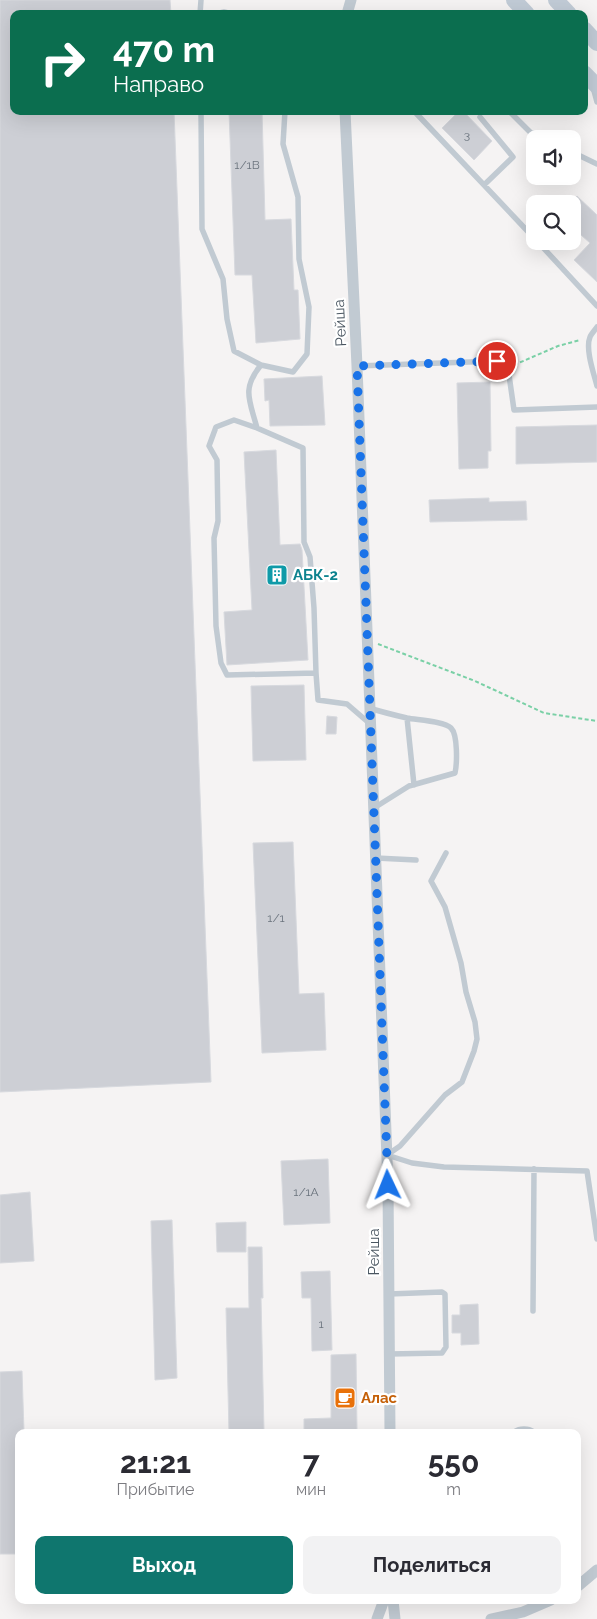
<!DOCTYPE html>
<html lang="ru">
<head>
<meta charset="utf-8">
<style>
  :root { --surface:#fff; --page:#f2f2f3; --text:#2b2b33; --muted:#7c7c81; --accent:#0f766e }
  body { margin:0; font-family:Raleway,sans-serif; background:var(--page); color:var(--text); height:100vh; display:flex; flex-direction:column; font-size:19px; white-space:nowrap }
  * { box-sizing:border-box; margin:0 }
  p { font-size:16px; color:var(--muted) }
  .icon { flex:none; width:28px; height:28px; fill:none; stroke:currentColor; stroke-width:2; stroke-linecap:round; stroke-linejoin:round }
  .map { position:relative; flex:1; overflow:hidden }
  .side { position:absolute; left:15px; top:1429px; width:566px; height:175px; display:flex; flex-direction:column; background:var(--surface); border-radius:10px; box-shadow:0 5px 20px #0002 }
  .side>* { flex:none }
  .top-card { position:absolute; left:10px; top:10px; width:578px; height:105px; border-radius:10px; box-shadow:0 5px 20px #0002; background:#0b6e4f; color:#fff; overflow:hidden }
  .buttons { position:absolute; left:526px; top:130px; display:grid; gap:10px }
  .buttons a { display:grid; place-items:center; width:55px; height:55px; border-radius:10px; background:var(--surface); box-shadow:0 5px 20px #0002; font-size:25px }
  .pin { position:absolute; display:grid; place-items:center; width:42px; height:42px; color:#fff; margin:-21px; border:2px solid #fff; border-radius:50%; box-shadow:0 1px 5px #0007 }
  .me { position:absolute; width:55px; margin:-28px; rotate:358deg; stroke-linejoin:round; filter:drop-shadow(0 0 4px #0008) }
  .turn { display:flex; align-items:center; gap:18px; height:105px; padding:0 20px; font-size:22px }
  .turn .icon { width:65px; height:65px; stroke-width:2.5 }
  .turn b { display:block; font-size:35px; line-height:42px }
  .eta { display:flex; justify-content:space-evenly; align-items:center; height:85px; text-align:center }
  .eta b { font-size:30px; font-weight:700; line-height:35px }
  .primary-button { display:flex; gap:10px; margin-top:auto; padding:10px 20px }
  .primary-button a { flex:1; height:58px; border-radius:10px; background:var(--accent); color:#fff; font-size:20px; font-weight:700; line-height:58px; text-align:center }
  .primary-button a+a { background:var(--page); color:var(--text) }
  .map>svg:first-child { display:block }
  .building { fill:#cdcfd5; stroke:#d7d9de }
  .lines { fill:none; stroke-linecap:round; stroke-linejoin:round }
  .path { stroke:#7ad0a6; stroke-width:2; stroke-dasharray:4 2.5; stroke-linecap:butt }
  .service { stroke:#c1cad2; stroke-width:5.5 }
  .minor { stroke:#c1cad2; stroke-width:11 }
  .secondary { stroke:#c1cbd6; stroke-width:16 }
  .route { stroke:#1a73e8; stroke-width:9; stroke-dasharray:0 16.2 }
  .labels { text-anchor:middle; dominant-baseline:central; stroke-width:4.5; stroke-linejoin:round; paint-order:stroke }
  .number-label { font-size:12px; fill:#6b747e }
  .street-label { font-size:15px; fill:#4a5661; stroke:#fff }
  .culture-label { font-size:15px; font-weight:bold; fill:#0d838f; stroke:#fff; text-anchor:start }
  .food-label { font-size:15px; font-weight:bold; fill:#c56008; stroke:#fff; text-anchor:start }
</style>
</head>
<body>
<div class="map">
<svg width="597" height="1619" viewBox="0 0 597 1619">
  <rect width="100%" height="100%" fill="#f5f3f3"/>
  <path class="building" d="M0,0H170L171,14H14V111H174L211,1082L0,1092Z
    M229,111H262L265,220L291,219L294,290H298L300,339L256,343L252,275H235Z
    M459,111H463L492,141L474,160L442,128Z
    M577,196L597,215V282L574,260L590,243L572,227V202Z
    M322,376L325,425L270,426L269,400L265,401L264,379Z
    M490,382L491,451H488V468L459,469L457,383Z
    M597,425V462L516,464V427Z
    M276,450L280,545L300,544L302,550L308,660L227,665L224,612L252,610L244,452Z
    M489,498V502L526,501L527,520L430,522L429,500Z
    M304,685L306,760L253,761L251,686Z
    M327,716L337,717L336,734H326Z
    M293,842L299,994L324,993L326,1050L262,1053L253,843Z
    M328,1159L330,1223L284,1225L281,1161Z
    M30,1192L34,1261L0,1263V1195Z
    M172,1220L177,1378L155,1380L151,1221Z
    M246,1222V1252H217L216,1223Z
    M248,1247H262L263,1298H261L264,1432H229L226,1308H249Z
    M330,1271L332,1350L312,1351L311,1298H302L301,1272Z
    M478,1304L479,1344L461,1345V1333H452V1315H460V1305Z
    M356,1354L357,1432H304V1419L331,1418V1355Z
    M22,1371L24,1432H19V1554H0V1372Z"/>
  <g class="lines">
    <path class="path" d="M514,365L558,346L580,340
      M378,644L475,681L544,713L597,721"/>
    <path class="service" d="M200,14L201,0
      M215,14L224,12L233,14
      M593,87L597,102
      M201,111L202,229L223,279L227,319L234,351L261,365L293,372L307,354L309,307L299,259L298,197L283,144L285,111
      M414,111L535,239
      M509,111L530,132L544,139
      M480,117L513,157L485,184
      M572,152L597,164
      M537,241L597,306
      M597,327C595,330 591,334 590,337C585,349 594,374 597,386
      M261,365C241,389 250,401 257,428L303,448L304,542L310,557L314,608L316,673
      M357,366L497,361L504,364L508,368L514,410L597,407
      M257,428L234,420L216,427L209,446L217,460L218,521L214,538L216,626L221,663L227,675L316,673L318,700L347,704L369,723
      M369,708C382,712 394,715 407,718C417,720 444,721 451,728C458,735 457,764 455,773L409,786L374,808
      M407,718L414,785
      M376,858L416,860
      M387,1155L400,1146L445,1095L462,1082L474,1051L477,1039L475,1022L466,992L461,963L445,907L431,881L446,853
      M387,1155L412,1163L444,1167L587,1171L597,1239
      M389,1294L442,1292L445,1294L446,1347L442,1353L389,1354
      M533,1311L534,1169
      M514,1432C520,1428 528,1428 534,1432"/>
    <path class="minor" d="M347,14L351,0
      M345,111L357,366L388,1185L390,1432
      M578,1586L597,1570
      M393,1600L395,1619
      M377,1619L384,1600
      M491,1619L523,1612L551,1600"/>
    <path class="secondary" d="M514,0L527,14
      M556,0L569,14
      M584,29L597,43
      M584,73L597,86"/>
  </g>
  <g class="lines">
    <path class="route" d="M388,1185L357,366L497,361"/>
  </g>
  <defs>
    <g id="building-square" transform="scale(1.125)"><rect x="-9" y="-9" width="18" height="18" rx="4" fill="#0f9aa8" stroke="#fff"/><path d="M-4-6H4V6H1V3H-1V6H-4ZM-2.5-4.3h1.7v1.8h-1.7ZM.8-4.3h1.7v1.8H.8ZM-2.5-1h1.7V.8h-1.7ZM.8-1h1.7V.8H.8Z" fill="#fff"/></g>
    <g id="cafe-square" transform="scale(1.125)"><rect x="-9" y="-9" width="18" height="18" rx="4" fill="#e8710a" stroke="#fff"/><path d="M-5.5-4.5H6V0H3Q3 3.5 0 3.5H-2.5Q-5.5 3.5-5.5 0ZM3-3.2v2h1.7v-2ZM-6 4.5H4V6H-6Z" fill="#fff"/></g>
  </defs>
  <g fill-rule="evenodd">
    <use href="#building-square" x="277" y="575"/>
    <use href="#cafe-square" x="345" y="1398"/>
  </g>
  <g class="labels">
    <g class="number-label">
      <text x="467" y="135">3</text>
      <text x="247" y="165">1/1В</text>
      <text x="276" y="918">1/1</text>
      <text x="306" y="1192">1/1А</text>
      <text x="321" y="1324">1</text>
    </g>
    <g class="street-label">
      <text transform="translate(340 323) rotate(-93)">Рейша</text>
      <text transform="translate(374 1252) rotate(-90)">Рейша</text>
    </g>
    <g class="culture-label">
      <text x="293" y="575">АБК-2</text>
    </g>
    <g class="food-label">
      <text x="361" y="1398">Алас</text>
    </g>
  </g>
</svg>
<div class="buttons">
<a><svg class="icon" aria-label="sound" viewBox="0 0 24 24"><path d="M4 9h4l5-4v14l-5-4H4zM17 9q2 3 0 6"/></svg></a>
<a><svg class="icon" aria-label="search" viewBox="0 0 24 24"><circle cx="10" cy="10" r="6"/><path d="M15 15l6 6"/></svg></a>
</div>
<div class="pin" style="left:497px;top:361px;background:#d93025"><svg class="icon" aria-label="arrive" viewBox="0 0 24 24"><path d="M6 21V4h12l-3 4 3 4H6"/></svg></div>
<svg class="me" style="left:388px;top:1185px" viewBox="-20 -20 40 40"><path d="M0-17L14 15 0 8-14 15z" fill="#1a73e8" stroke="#fff" stroke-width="4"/></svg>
<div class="top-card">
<div class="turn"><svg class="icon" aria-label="right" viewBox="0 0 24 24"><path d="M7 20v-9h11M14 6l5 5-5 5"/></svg><div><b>470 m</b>Направо</div></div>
</div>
<section class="side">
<div class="eta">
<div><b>21:21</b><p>Прибытие</p></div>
<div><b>7</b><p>мин</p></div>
<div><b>550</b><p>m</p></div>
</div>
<div class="primary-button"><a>Выход</a><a>Поделиться</a></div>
</section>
</div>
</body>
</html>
